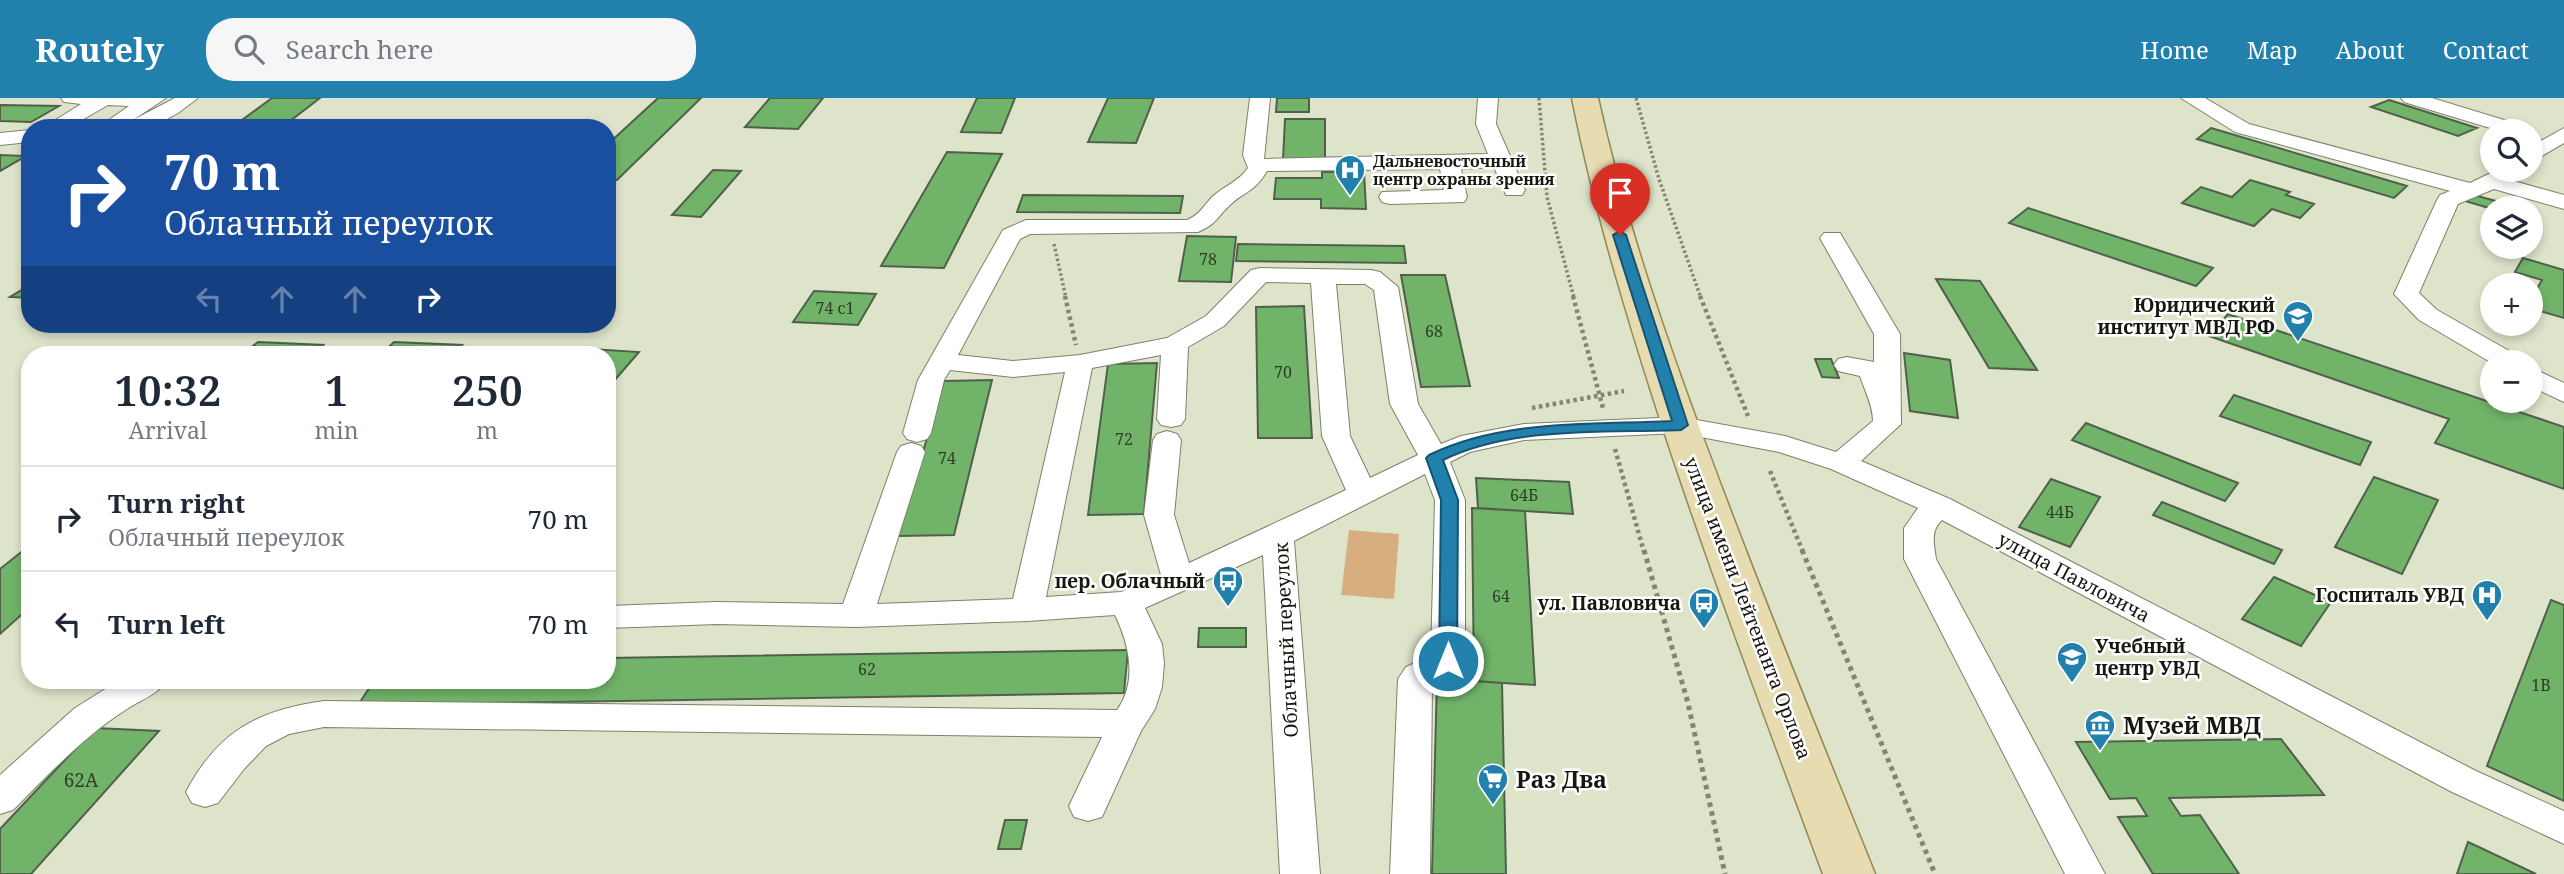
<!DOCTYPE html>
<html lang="en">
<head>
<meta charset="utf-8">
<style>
  :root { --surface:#fff; --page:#f6f6f7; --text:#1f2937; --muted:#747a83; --line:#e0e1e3; --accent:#2280ac }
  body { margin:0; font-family:"Noto Serif",serif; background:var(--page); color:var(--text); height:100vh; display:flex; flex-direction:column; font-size:26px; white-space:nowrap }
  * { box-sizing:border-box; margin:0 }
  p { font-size:23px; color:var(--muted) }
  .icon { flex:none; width:38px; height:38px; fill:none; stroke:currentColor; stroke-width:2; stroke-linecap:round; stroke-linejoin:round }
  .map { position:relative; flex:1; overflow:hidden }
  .panel { position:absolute; left:21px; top:248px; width:595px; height:343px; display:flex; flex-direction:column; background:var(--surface); border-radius:28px; box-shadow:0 4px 10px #0003 }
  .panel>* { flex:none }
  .top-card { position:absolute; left:21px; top:21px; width:595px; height:214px; border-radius:28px; box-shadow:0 4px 10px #0003; background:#1a4fa0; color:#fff; overflow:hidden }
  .controls { position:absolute; left:2480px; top:21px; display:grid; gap:14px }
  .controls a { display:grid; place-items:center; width:63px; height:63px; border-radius:50%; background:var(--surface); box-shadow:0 4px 10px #0003; font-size:35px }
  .pin { position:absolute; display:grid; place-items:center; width:60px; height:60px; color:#fff; margin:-72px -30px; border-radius:50% 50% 50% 0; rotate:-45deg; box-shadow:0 0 7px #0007 }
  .pin .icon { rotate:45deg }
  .me { position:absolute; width:77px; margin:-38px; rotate:0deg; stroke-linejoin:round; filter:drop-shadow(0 0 5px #0008) }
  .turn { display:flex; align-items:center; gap:24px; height:147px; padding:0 28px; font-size:32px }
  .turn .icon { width:91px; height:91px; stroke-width:2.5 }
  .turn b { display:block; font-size:49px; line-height:60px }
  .lanes { display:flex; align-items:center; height:66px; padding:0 28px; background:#0003; justify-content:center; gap:35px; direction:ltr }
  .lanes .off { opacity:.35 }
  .eta { display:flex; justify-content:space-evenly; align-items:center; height:119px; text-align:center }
  .eta b { font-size:42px; font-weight:600; line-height:49px }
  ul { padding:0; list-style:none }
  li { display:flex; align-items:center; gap:21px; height:105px; padding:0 28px; border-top:2px solid var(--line) }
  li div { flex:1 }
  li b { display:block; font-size:26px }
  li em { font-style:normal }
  header { display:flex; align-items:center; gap:42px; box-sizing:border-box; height:98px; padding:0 35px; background:var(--accent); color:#fff }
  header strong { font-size:33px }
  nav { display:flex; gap:38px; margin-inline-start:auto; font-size:24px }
  .search { width:490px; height:63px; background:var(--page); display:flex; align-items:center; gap:18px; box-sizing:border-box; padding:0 24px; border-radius:28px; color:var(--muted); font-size:26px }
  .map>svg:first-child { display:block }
  .green { fill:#d7af7f }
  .building { fill:#71b469; stroke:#50604d; stroke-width:2 }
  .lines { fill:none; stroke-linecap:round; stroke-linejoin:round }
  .minor-casing { stroke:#7c826a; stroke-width:2 }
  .major-casing { stroke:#938856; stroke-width:3 }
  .path-far2 { stroke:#818573; stroke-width:3.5; stroke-dasharray:2.5 2.5; stroke-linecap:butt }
  .path-far1 { stroke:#818573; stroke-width:4.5; stroke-dasharray:3.5 3.5; stroke-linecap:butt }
  .path { stroke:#818573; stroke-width:5; stroke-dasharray:4.5 4.5; stroke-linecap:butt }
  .minor { fill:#fff; fill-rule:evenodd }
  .major { fill:#e7dcb1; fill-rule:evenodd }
  .route { fill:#2280ac; stroke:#165370; stroke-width:2 }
  .labels { text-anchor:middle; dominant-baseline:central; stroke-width:5; stroke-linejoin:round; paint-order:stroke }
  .far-poi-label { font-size:16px; font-weight:bold; fill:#16180f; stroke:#fff; text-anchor:start }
  .number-label { font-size:16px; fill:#2d3f26 }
  .poi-label { font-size:19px; font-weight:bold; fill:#16180f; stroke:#fff; text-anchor:end }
  .street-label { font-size:19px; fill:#16180f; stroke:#fff }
  .near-number-label { font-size:19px; fill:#2d3f26 }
  .near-poi-label { font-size:23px; font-weight:bold; fill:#16180f; stroke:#fff; text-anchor:start }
</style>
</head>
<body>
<header>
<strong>Routely</strong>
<div class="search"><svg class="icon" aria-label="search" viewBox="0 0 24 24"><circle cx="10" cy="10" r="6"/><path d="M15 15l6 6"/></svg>Search here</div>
<nav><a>Home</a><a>Map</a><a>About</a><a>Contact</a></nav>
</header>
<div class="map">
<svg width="2564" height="776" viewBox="0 0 2564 776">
  <rect width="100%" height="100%" fill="#dde4ca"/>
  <path class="green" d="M1349,432L1399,436L1394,501L1341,497Z"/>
  <path class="building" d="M272,0H320L281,30H231Z
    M658,0H701L617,82H607V47Z
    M770,0H823L798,31L745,29Z
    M977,0H1015L1001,35L961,34Z
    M1108,0H1154L1136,45L1088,44Z
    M1277,0H1309V14H1276Z
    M2389,2L2477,30L2458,38L2371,9Z
    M0,7L59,8L31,24L0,23Z
    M1285,21H1325V62H1283Z
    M2211,30L2407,88L2394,100L2197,41Z
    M947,54L1002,56L944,170L881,168Z
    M0,57L26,58L0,73Z
    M713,72L741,73L701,119L672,117Z
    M1322,74H1364L1366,111L1321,110V101H1274L1276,80H1322Z
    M2250,82L2290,94L2286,97L2314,106L2300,120L2272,111L2254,128L2182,105L2201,89L2232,99Z
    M2470,96L2522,110L2492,111L2465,103Z
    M1023,97L1183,98L1180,115L1017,114Z
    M2028,110L2213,170L2196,188L2009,125Z
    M1187,138L1236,139L1231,184L1179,183Z
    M1238,146L1404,148L1406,165L1236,163Z
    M2523,160L2564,172V220L2530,210V203L2542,182L2515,174Z
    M1401,177H1445L1470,288L1421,289Z
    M1936,181L1980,183L2037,272L1989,270Z
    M30,187V200L10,199Z
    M814,193L876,196L858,227L793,224Z
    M1304,208L1312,340H1258L1256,209Z
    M2228,216L2564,329V391L2435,345L2449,321L2209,238Z
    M258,244L323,247L311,257H242Z
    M394,244L462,247L451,257L381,256Z
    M559,249L639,254L607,291V257H551Z
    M1904,255L1950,262L1958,320L1910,313Z
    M1815,261H1831L1839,280L1822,279Z
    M1157,265L1144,416L1088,417L1108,266Z
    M992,282L954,437L898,438L944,283Z
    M2234,297L2371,344L2360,367L2220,318Z
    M2086,325L2238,385L2225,403L2072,342Z
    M2374,379L2438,402L2402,476L2335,449Z
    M1476,380L1569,384L1573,416L1478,410Z
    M2051,381L2100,399L2070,449L2019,429Z
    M2162,404L2282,452L2274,466L2153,417Z
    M1472,410L1525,413L1535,587L1474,583Z
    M30,447V509L0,536V471Z
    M2274,479L2331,504L2301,548L2242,521Z
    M2551,502L2564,507V703L2487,668Z
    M1199,530H1246V549H1198Z
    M1128,552L1124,595L358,607L374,583H607V560Z
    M1437,580L1502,585L1506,776H1432Z
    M95,630L159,633L31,776H0V731Z
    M2281,641L2324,697L2169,700L2181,718L2200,717L2239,776H2153L2118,719L2147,718L2136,700L2110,701L2076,644Z
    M1005,722H1027L1021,751H998Z
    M2468,744L2536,776H2457Z"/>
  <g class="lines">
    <g class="minor-casing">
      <path id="minor" d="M61,0H166L133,22L175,0H198L178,15L151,30H106L103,26L129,8L108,7L68,30H43L81,6L64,4Z
        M1250,0H1270L1264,61L1488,56L1476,26L1478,0H1498L1496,26L1525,92L1522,97H1506L1494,69L1461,71L1467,99L1464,104L1390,106L1382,104L1379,99L1382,94L1444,92L1440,71L1267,73C1254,95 1244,93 1229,108C1215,121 1218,125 1198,134L1030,136L1020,141L958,257L1013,263L1080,257L1167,240L1206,218L1251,172L1260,170L1371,172L1380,174L1398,189L1418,306L1441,346L1461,338L1524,326L1680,319L1785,338L1836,354L1873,323C1873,308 1865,293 1860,278L1838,273L1834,267L1838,261L1847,259L1874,264V236L1820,140L1824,135H1840L1900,236L1901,326L1861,363L1950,401L2476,673L2564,713V746L2450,693L1942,422C1930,433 1934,446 1936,461L2105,776H2065L1904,461V430L1918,410L1831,371L1779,354L1680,335L1524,342L1470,354L1450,364L1465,402V563L1457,575L1432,586L1430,776H1390L1398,581L1406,569L1431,558L1435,402L1425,376L1294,443L1320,776H1280L1263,457L1145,510L1162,546L1164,565L1162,589L1155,611L1141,633L1102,719L1088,723L1074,719L1069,708L1102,639L324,629L289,636L266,648L244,671L218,705L205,709L192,705L186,694C218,633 258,612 324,603L1117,612C1138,583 1129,546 1115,517L1027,523L856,529L717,526L607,530V508L717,504L843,506L897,354L901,348L911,345L921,348L925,354L877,506L1013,501L1065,274L1013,279L950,272L944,282L931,335L927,341L917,344L907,341L903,335L918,282L1003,132L1026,122H1187C1199,117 1203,109 1212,99C1224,88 1238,84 1248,70L1243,57ZM1266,184L1311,185L1322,338L1346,392L1189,465L1174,417L1181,342L1177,336L1167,333L1157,336L1153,342L1144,417L1161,477L1121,494L1046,499L1092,270L1161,257L1157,321L1161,327L1171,329L1181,327L1185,321L1188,249L1224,228ZM1336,186H1365L1374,192L1390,306L1418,357L1370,380L1350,338Z
        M2181,0H2205L2249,26L2470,85L2497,72H2521L2510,82L2564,97V111L2494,91L2458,106L2419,195L2437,212L2518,258L2522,264L2492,265L2419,222L2394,196L2437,102L2440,97L2450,93L2235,34Z
        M2401,0H2432L2527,29L2530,33H2500L2404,4Z
        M2564,30V45L2530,65V49Z
        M30,32V44L0,47V35Z
        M2530,269L2564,285V304L2530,288Z
        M118,583H165C158,597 140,602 127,611C84,638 49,676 13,712L0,716V677L75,610Z"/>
    </g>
    <g class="major-casing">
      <path id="major" d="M1572,0H1598C1625,122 1666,241 1710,358C1762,498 1819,637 1875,776H1823C1766,622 1708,468 1657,312C1624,209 1593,106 1572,0Z"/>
    </g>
    <path class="path-far2" d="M1539,0L1547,99L1574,200
      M1636,0L1659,81L1701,200
      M1054,146L1066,200"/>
    <path class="path-far1" d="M1065,198L1076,247
      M1573,198L1603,310
      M1700,198L1748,318
      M1532,310L1624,293
      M1615,351L1644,454
      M1770,373L1803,454"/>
    <path class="path" d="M1644,452L1688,605L1725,776
      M1802,452L1935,776"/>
    <use href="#minor" class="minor"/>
    <use href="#major" class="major"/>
  </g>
  <path class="route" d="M1620,133L1626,137L1688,327L1681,332C1605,335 1512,328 1443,362L1458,402L1457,563L1455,567H1442L1439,563L1441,402L1426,360L1429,357C1503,321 1591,327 1672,323L1613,137Z"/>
  <defs>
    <g id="hospital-pin" transform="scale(1.575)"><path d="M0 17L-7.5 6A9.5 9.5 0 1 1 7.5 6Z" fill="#2280ac" stroke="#fff"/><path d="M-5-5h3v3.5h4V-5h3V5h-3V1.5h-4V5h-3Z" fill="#fff"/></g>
    <g id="university-pin" transform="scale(1.575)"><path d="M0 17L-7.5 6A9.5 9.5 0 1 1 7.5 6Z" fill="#2280ac" stroke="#fff"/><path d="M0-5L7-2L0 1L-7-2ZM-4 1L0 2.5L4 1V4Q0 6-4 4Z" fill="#fff"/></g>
    <g id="bus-pin" transform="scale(1.575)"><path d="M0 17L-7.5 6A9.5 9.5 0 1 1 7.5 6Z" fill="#2280ac" stroke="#fff"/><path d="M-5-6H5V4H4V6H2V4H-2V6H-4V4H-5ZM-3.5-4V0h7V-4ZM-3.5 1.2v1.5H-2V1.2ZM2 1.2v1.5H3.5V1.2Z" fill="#fff"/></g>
    <g id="museum-pin" transform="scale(1.575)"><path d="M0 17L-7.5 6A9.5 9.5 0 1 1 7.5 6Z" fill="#2280ac" stroke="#fff"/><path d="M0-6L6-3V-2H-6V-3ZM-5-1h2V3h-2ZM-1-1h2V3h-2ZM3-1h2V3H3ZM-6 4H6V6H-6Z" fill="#fff"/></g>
    <g id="supermarket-pin" transform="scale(1.575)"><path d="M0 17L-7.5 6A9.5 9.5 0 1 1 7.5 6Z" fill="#2280ac" stroke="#fff"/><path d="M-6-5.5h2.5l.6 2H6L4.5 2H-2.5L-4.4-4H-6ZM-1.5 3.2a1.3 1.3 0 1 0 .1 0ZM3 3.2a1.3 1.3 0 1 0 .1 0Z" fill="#fff"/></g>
  </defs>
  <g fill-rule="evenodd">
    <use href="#hospital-pin" x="1350" y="72"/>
    <use href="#university-pin" x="2298" y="218"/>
    <use href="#bus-pin" x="1228" y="483"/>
    <use href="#hospital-pin" x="2487" y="497"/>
    <use href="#bus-pin" x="1704" y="505"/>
    <use href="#university-pin" x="2072" y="559"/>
    <use href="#museum-pin" x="2100" y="627"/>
    <use href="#supermarket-pin" x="1493" y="681"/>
  </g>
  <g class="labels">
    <g class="far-poi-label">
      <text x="1373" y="63">Дальневосточный<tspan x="1373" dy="18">центр охраны зрения</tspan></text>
    </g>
    <g class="number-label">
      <text x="1208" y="161">78</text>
      <text x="835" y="210">74 с1</text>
      <text x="1434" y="233">68</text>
      <text x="1283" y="274">70</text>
      <text x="1124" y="341">72</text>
      <text x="947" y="360">74</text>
      <text x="1524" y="397">64Б</text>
      <text x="2060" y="414">44Б</text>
      <text x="1501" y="498">64</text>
      <text x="867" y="571">62</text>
      <text x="2541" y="587">1В</text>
    </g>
    <g class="poi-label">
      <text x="2275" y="207">Юридический<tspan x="2275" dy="22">институт МВД РФ</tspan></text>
      <text x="1205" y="483">пер. Облачный</text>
      <text x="2464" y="497">Госпиталь УВД</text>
      <text x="1681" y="505">ул. Павловича</text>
      <text x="2095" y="548" text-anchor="start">Учебный<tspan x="2095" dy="22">центр УВД</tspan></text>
    </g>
    <g class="street-label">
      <text transform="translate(2074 479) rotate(28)">улица Павловича</text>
      <text transform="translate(1748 510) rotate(69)">улица имени Лейтенанта Орлова</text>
      <text transform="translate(1286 542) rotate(-93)">Облачный переулок</text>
    </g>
    <g class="near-number-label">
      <text x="81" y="682">62А</text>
    </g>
    <g class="near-poi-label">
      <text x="2123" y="627">Музей МВД</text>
      <text x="1516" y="681">Раз Два</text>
    </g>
  </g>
</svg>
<div class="controls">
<a><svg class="icon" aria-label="search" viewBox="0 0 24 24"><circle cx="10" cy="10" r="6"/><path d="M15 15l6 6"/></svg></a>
<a><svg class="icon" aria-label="layers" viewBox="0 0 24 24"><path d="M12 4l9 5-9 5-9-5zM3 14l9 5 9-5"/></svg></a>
<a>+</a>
<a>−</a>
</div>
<div class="pin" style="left:1620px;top:137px;background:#d93025"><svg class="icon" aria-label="arrive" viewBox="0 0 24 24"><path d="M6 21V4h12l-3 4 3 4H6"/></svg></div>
<svg class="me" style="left:1448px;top:563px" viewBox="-20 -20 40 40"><circle r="17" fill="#2280ac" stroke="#fff" stroke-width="3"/><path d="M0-11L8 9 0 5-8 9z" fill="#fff"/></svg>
<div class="top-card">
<div class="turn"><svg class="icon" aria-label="right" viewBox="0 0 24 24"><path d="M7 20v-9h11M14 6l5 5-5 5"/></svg><div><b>70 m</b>Облачный переулок</div></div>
<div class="lanes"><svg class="icon off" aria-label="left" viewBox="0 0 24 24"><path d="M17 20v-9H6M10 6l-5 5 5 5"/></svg><svg class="icon off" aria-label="ahead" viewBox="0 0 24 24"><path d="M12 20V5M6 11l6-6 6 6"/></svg><svg class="icon off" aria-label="ahead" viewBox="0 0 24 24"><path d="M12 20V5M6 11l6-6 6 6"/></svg><svg class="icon" aria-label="right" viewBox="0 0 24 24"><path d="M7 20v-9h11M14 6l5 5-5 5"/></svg></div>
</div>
<section class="panel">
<div class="eta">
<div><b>10:32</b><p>Arrival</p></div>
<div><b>1</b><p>min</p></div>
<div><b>250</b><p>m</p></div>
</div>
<ul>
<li><svg class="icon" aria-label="right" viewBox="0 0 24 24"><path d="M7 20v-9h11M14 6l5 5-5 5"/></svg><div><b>Turn right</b><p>Облачный переулок</p></div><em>70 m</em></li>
<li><svg class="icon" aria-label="left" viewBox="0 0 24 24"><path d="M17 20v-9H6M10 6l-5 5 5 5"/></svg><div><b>Turn left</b></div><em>70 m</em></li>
</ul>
</section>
</div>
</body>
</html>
